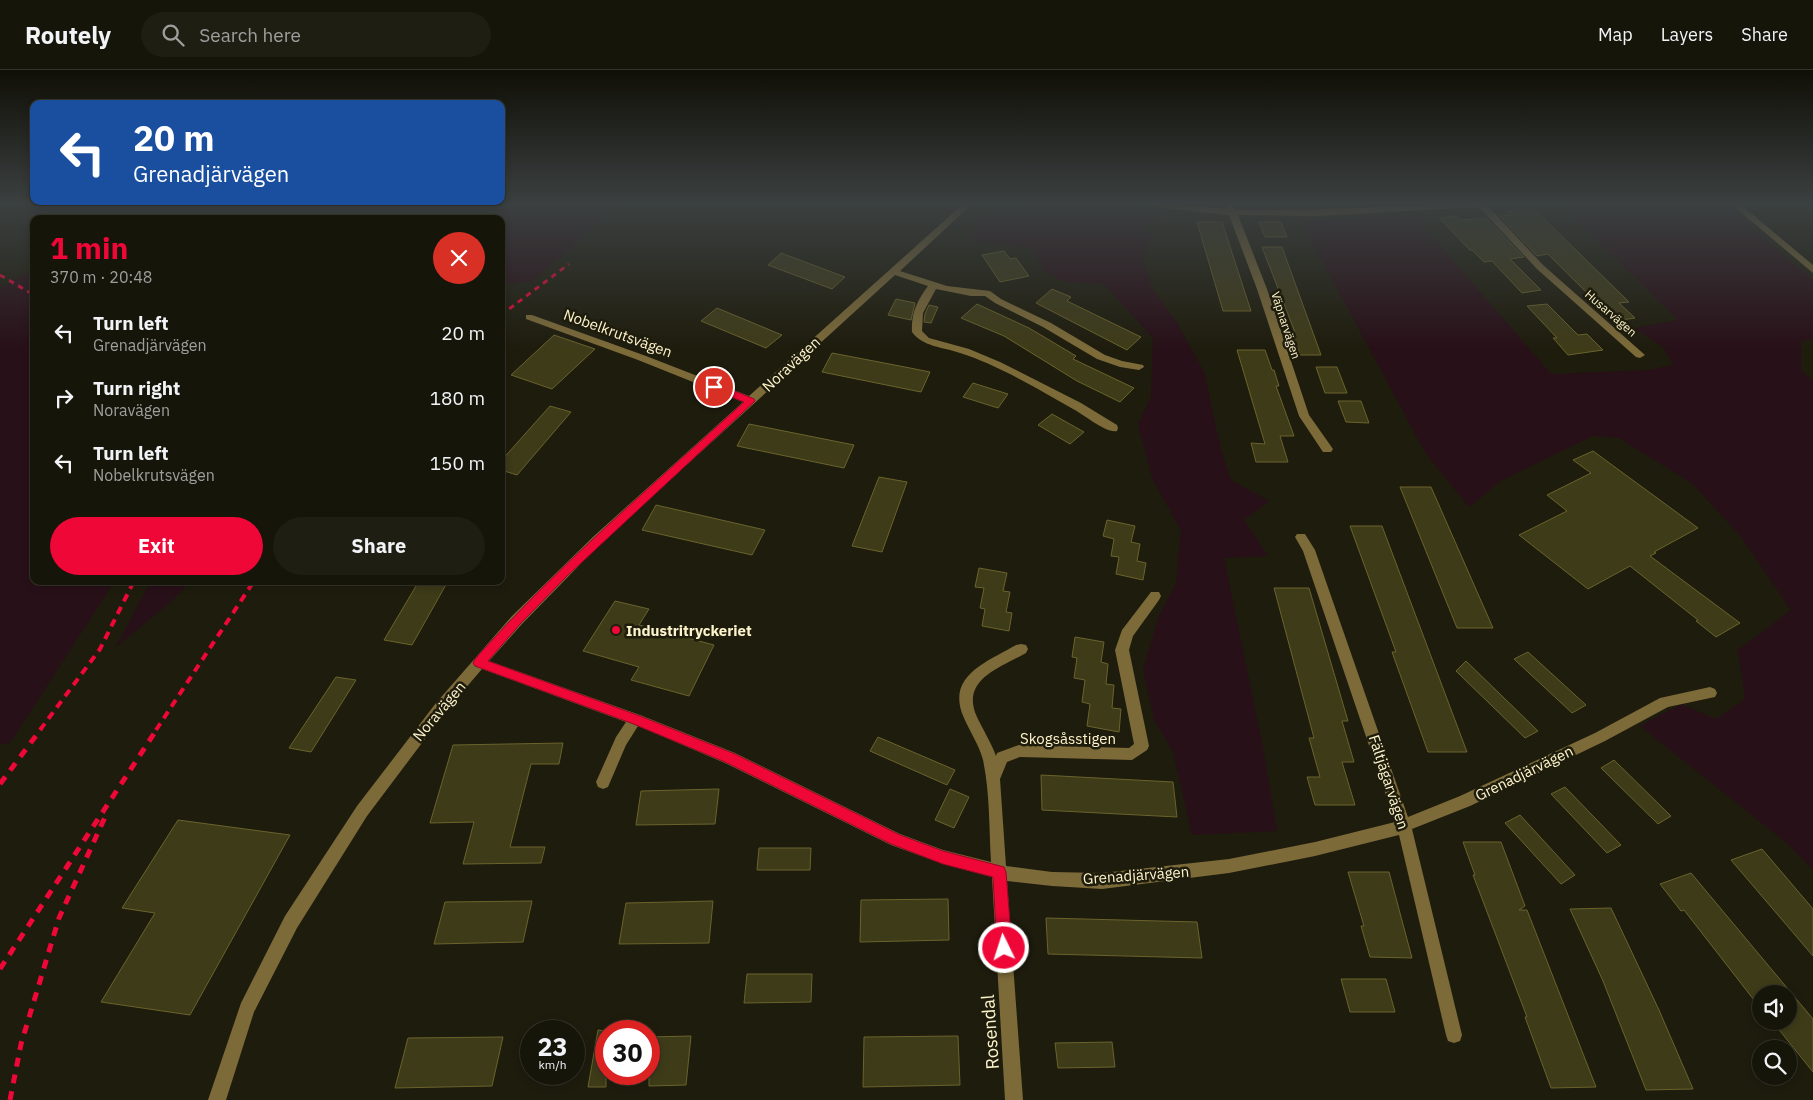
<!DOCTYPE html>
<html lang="en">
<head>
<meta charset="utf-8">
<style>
  :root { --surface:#16150a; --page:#1f1e13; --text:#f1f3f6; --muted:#9e9f9c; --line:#35342b; --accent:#ee0737 }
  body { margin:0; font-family:"IBM Plex Sans",sans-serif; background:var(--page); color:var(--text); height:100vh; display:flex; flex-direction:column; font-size:19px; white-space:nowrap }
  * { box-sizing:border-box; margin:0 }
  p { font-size:16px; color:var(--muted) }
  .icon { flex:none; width:28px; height:28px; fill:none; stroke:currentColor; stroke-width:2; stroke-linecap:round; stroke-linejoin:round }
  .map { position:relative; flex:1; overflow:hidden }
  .panel { position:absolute; left:30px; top:145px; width:475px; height:370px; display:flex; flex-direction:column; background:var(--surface); border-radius:10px; box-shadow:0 2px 8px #0003,0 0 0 1px var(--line) }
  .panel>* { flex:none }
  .banner { position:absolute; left:30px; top:30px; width:475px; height:105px; border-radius:10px; box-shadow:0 2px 8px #0003,0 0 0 1px var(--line); background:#1a4fa0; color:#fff; overflow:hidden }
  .fabs { position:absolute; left:1752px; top:915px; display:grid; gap:10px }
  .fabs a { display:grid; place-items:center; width:45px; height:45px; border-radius:50%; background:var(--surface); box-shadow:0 2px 8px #0003,0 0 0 1px var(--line); font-size:25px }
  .speed { position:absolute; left:520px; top:950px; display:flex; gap:10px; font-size:25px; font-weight:700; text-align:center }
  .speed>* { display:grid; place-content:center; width:65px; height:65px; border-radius:50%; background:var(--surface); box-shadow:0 2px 8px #0003,0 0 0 1px var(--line); line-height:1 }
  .speed small { font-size:12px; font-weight:400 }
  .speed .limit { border:8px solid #d22; background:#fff; color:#111 }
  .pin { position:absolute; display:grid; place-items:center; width:42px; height:42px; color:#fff; margin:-21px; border:2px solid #fff; border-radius:50%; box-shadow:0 1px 5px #0007 }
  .me { position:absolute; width:55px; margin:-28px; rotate:356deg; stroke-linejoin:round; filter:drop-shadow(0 0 4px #0008) }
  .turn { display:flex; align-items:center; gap:18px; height:105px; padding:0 20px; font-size:22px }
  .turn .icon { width:65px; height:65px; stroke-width:2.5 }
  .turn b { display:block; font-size:35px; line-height:42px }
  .round { display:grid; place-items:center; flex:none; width:52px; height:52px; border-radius:26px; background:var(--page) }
  .overview { display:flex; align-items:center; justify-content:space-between; height:85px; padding:0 20px }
  h1 { font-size:30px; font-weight:800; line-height:38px; color:var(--accent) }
  .button { display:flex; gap:10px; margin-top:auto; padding:10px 20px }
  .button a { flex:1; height:58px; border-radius:30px; background:var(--accent); color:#fff; font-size:20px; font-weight:800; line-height:58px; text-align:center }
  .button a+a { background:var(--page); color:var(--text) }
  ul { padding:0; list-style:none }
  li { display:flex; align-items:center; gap:15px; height:65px; padding:0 20px }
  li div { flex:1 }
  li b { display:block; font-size:19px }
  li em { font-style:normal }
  header { display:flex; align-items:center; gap:30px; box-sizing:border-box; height:70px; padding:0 25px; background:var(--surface); border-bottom:1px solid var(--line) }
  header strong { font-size:24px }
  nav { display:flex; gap:28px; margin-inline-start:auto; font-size:18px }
  .search { width:350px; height:45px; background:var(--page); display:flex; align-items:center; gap:12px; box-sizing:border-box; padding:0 18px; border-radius:28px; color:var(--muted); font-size:19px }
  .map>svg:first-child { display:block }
  .green { fill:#281018 }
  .building { fill:#3e3b19; stroke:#6a632c }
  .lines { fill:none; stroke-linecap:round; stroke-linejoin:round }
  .minor { fill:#7c6a39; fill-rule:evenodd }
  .rail-far2 { stroke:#ee0737; stroke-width:3; stroke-dasharray:5.5 5; stroke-linecap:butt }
  .rail-far1 { stroke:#ee0737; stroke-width:4; stroke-dasharray:8 6; stroke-linecap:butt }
  .rail { stroke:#ee0737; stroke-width:5; stroke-dasharray:9 8; stroke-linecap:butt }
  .route { fill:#ee0737; stroke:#9b0524 }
  .poi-dot { fill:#ee0737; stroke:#1e1c0d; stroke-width:2 }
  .labels { text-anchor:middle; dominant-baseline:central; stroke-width:5; stroke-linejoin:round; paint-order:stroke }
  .far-street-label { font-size:12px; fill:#fef4cb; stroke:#1e1c0d }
  .street-label { font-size:15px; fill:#fef4cb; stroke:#1e1c0d }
  .poi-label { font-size:15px; font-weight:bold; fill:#fef4cb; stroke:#1e1c0d; text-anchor:start }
  .near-street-label { font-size:18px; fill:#fef4cb; stroke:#1e1c0d }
</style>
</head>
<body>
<header>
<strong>Routely</strong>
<div class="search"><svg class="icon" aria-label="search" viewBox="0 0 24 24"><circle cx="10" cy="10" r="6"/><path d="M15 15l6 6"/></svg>Search here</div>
<nav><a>Map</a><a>Layers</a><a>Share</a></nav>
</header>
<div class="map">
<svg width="1813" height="1030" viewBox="0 0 1813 1030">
  <rect width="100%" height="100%" fill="#1e1c0d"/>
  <path class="green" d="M34,134H480L470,149H34V151L33,150Z
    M507,134H616L575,174L533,211L501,215V149H497Z
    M1003,134H1133L1161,140L1159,149L1139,150L1151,166L1143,189L1152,218L1176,251L1204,302L1221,380L1231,410L1269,431L1244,450L1268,486L1224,488L1263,677L1277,761L1192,765L1173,682L1154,650L1143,600L1158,548L1176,513L1181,461L1152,408L1138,355L1151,326L1153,268L1104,214L1065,212L1044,201L1033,179L1002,173L981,172L969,165Z
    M1560,134H1724L1813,210V269L1801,271V301L1813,311V800L1788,774L1640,656L1681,634L1716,649L1745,629L1738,580L1791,540L1742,468L1693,414L1619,368L1593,366L1502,410L1469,437L1426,384L1301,152L1413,144L1551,304L1647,300L1673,295L1664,278L1634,258L1678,250Z
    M34,199V511H113L109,520L10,673L0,674V218Z
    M151,511H191L173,530L115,578Z"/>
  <path class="building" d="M1533,138L1629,232L1619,233L1635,248L1615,251L1548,184L1537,186L1500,146L1511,145L1507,141Z
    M1457,146L1462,150L1486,148L1524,187L1510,189L1541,220L1522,223L1492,191L1484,192L1472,180H1470L1439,148Z
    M1197,152H1222L1251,241H1223Z
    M1259,152H1281L1287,167H1265Z
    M1262,177H1282L1321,285H1300L1293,265H1296Z
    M1004,181L1010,189L1016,188L1029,206L1000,212L982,185Z
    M781,183L845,207L832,219L768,195Z
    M1052,219L1071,227L1067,231L1141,267L1127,280L1036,233Z
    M896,229L915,233L911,250L888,245Z
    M977,234L1029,258L1076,286L1073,289L1134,318L1120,332L1077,311L1004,266L961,248Z
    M1547,234L1578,265L1587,264L1603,280L1568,285L1553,268H1557L1527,236Z
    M929,235L938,237L931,253L924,252L925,244Z
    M717,238L782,265L766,278L701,251Z
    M554,265L595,279L552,319L511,305Z
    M1237,280H1265L1272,300H1274L1279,316H1276L1294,366H1280L1288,392H1256L1251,373L1265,374Z
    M832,283L905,297L930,302L921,322L822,302Z
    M1316,297H1337L1347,323H1325Z
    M973,313L1008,324L998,338L963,327Z
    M1338,331H1361L1369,353L1346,352Z
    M550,336L571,342L517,405L501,400V391Z
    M1052,344L1084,362L1070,374L1038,355Z
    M749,354L854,375L844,398L737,376Z
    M1593,381L1698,458L1654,482L1656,483L1650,486L1740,553L1716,567L1696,551L1698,550L1630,496L1588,519L1519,465L1567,441L1547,425L1591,403L1573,390Z
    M879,407L907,412L882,482L852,476Z
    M1400,417H1431L1493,558H1457Z
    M656,435L765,460L752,485L642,460Z
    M1107,450L1135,456L1131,472L1140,474L1137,491L1146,493L1143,510L1116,504L1119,487L1111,486L1114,469L1103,466Z
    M1350,456H1382L1467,682H1428L1392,582H1396Z
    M979,498L1007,503L1003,521L1010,522L1006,542L1012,543L1009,561L982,556L985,539L980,538L984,518L975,517Z
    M419,511H448L412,575L384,570Z
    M1274,518H1309L1348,651H1342L1354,692H1342L1355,735H1315L1307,707H1320L1309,668H1314Z
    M615,531L649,539L639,555L714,575L689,626L631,610L639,597L583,581Z
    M1075,567L1104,572L1101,592L1108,594L1106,614L1114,615L1112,638L1121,639L1119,662L1087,656L1090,634L1082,632L1085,610L1074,608L1077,588L1072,587Z
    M1528,582L1586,635L1572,643L1514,589Z
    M1466,591L1538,661L1525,668L1456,601Z
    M336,607L356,610L311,682L289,678Z
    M878,667L955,700L947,715L870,681Z
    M563,673L559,694H531L510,777H545L541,793L463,794L474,752L430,753L453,675Z
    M1614,690L1671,746L1658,754L1601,698Z
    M1041,705L1173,712L1177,747L1042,740Z
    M1565,717L1621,775L1607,783L1551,724Z
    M719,719L715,754L636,755L641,721Z
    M950,719L969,727L954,758L935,750Z
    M1520,745L1575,805L1561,814L1505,753Z
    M178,750L290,765L190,945L101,932L155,843L122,838Z
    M1463,772H1501L1525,836L1519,840H1527L1596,1017L1551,1018L1525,947H1527L1473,805H1475Z
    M759,778H811L810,800H757Z
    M1762,779L1813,839V886L1731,790Z
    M1348,802H1389L1412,888L1370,887L1361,856H1364Z
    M1691,803L1813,949V1002L1772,951H1789V924H1761V939L1684,840L1681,841L1660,814Z
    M948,829L949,870L860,872L861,830Z
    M532,831L523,872L434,874L445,832Z
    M713,831L709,873L619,874L626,833Z
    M1611,838L1659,940L1693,1019L1646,1020L1603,911L1570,839Z
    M1046,848L1197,852L1202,888L1048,884Z
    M747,904H812L811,932L744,933Z
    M1341,909H1386L1395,942H1350Z
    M598,960L606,961V1017H588Z
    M691,966L686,1015L649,1016V967Z
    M958,966L960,1015L863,1017L864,967Z
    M503,967L492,1016L395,1018L408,968Z
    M1112,972L1115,997L1058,998L1055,973Z"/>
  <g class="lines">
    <path class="minor" d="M963,134H972L900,201L947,216L990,221L1001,229L1051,253L1105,285L1122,291L1143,295L1144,297L1139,300L1120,297L1097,289L1043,257L995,233L985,226H971L936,219L923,243L922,261L929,268L969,279L1000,292L1081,333L1117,355L1118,358L1117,361C1107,364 1083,344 1073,339C1040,320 996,294 960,283C943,277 923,277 912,262C911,243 917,231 928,216L895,205L602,472L522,554L489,591L640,645L735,683L900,764L943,780L991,792C989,759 990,723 983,690C979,675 970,662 964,648C945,606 987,592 1016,575L1021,574L1026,575L1028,579L1026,583C999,598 960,610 977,647C983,660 991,672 996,686L997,683L1019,675L1129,678L1134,674L1115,580L1122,560L1151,522H1159L1161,526L1159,530L1133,566L1129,580L1149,676L1147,680L1132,690L1020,687L1007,692L1000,709L1006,796L1052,802L1102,803L1229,789L1315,772L1395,752L1303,481L1295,467L1297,464H1305L1315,480L1408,747L1460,726L1595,663L1660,628L1710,617L1715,619L1717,623L1715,627L1668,637L1605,671L1470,736L1412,759L1462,965L1460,971L1454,973L1448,971L1446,965L1399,765L1315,786L1229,803L1102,819L1052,816L1007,811L1023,1030H1005L992,807L943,794L891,775L725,693L638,656L626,675L608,717L603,719L598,717L596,712L616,667L626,652L482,599L446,641L367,746L297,858L254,942L226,1030H208L241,933L285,846L357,736L436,633L512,546L594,466L743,332L638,290L526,249V245H532L646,286L749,326Z
      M1151,134H1174L1227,139V134H1232L1236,140C1320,142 1403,134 1486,134L1543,195L1645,285L1640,288L1636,287L1537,199L1479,137L1318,146L1238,145L1267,219L1309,345L1333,379L1331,382H1323L1299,346L1257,219L1229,145L1155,137Z
      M1731,134H1740L1813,195V203Z"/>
    <path class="rail-far2" d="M0,205L34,225
      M501,245L569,194"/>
    <path class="rail-far1" d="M40,660L100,579L134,511
      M156,660L254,511"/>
    <path class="rail" d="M0,714L41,659
      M0,899L157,659
      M10,1030L21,974L59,848L106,745"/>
  </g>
  <linearGradient id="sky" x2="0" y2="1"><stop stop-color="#100f07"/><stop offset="0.48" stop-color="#3b4040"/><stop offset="1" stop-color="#3b4040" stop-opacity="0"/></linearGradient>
  <rect width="1813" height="278" fill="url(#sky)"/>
  <path class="route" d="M711,314H718L754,329L755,331L567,506L521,553L488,591L640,646L735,684L900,765L943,781L1004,797L1006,802L1012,878L1010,883L1004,885L999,883L997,878L993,807L943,794L891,774L725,692L631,653L475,596L473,593L475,589C557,496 652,416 744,332L711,319Z"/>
  <circle class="poi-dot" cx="616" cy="560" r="5"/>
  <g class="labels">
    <g class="far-street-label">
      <text transform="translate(1611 243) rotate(41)">Husarvägen</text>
      <text transform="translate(1286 255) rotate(72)">Väpnarvägen</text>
    </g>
    <g class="street-label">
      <text transform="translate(618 263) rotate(20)">Nobelkrutsvägen</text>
      <text transform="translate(791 294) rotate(-43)">Noravägen</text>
      <text transform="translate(439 641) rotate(-50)">Noravägen</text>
      <text x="1068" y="668">Skogsåsstigen</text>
      <text transform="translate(1524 703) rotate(-26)">Grenadjärvägen</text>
      <text transform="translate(1389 712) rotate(72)">Fältjägarvägen</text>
      <text transform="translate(1136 805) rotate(-4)">Grenadjärvägen</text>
    </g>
    <g class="poi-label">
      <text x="626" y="560">Industritryckeriet</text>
    </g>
    <g class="near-street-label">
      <text transform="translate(990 962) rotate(-94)">Rosendal</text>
    </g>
  </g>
</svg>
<div class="fabs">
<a><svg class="icon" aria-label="sound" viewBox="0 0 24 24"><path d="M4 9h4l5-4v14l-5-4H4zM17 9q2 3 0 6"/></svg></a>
<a><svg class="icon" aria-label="search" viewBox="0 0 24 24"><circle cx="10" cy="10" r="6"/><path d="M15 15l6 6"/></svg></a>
</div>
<div class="speed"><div>23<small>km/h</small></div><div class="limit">30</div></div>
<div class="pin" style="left:714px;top:317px;background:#d93025"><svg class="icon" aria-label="arrive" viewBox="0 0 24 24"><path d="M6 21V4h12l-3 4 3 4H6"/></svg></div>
<svg class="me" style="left:1004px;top:878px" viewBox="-20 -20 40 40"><circle r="17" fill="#ee0737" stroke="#fff" stroke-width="3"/><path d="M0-11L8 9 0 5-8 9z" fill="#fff"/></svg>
<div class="banner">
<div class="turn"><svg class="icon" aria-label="left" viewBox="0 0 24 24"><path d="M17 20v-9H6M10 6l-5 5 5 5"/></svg><div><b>20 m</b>Grenadjärvägen</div></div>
</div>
<section class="panel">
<div class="overview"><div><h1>1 min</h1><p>370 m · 20:48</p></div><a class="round" style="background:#d93025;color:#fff"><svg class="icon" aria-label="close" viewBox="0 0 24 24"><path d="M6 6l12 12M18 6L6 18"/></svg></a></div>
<ul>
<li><svg class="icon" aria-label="left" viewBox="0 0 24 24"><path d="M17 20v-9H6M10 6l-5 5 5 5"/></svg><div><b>Turn left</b><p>Grenadjärvägen</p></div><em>20 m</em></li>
<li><svg class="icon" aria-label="right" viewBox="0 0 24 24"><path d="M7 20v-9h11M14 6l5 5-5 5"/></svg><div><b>Turn right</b><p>Noravägen</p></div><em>180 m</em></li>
<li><svg class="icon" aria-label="left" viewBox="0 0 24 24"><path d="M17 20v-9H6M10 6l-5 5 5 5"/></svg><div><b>Turn left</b><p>Nobelkrutsvägen</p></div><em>150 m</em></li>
</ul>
<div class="button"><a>Exit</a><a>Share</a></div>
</section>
</div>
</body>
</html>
